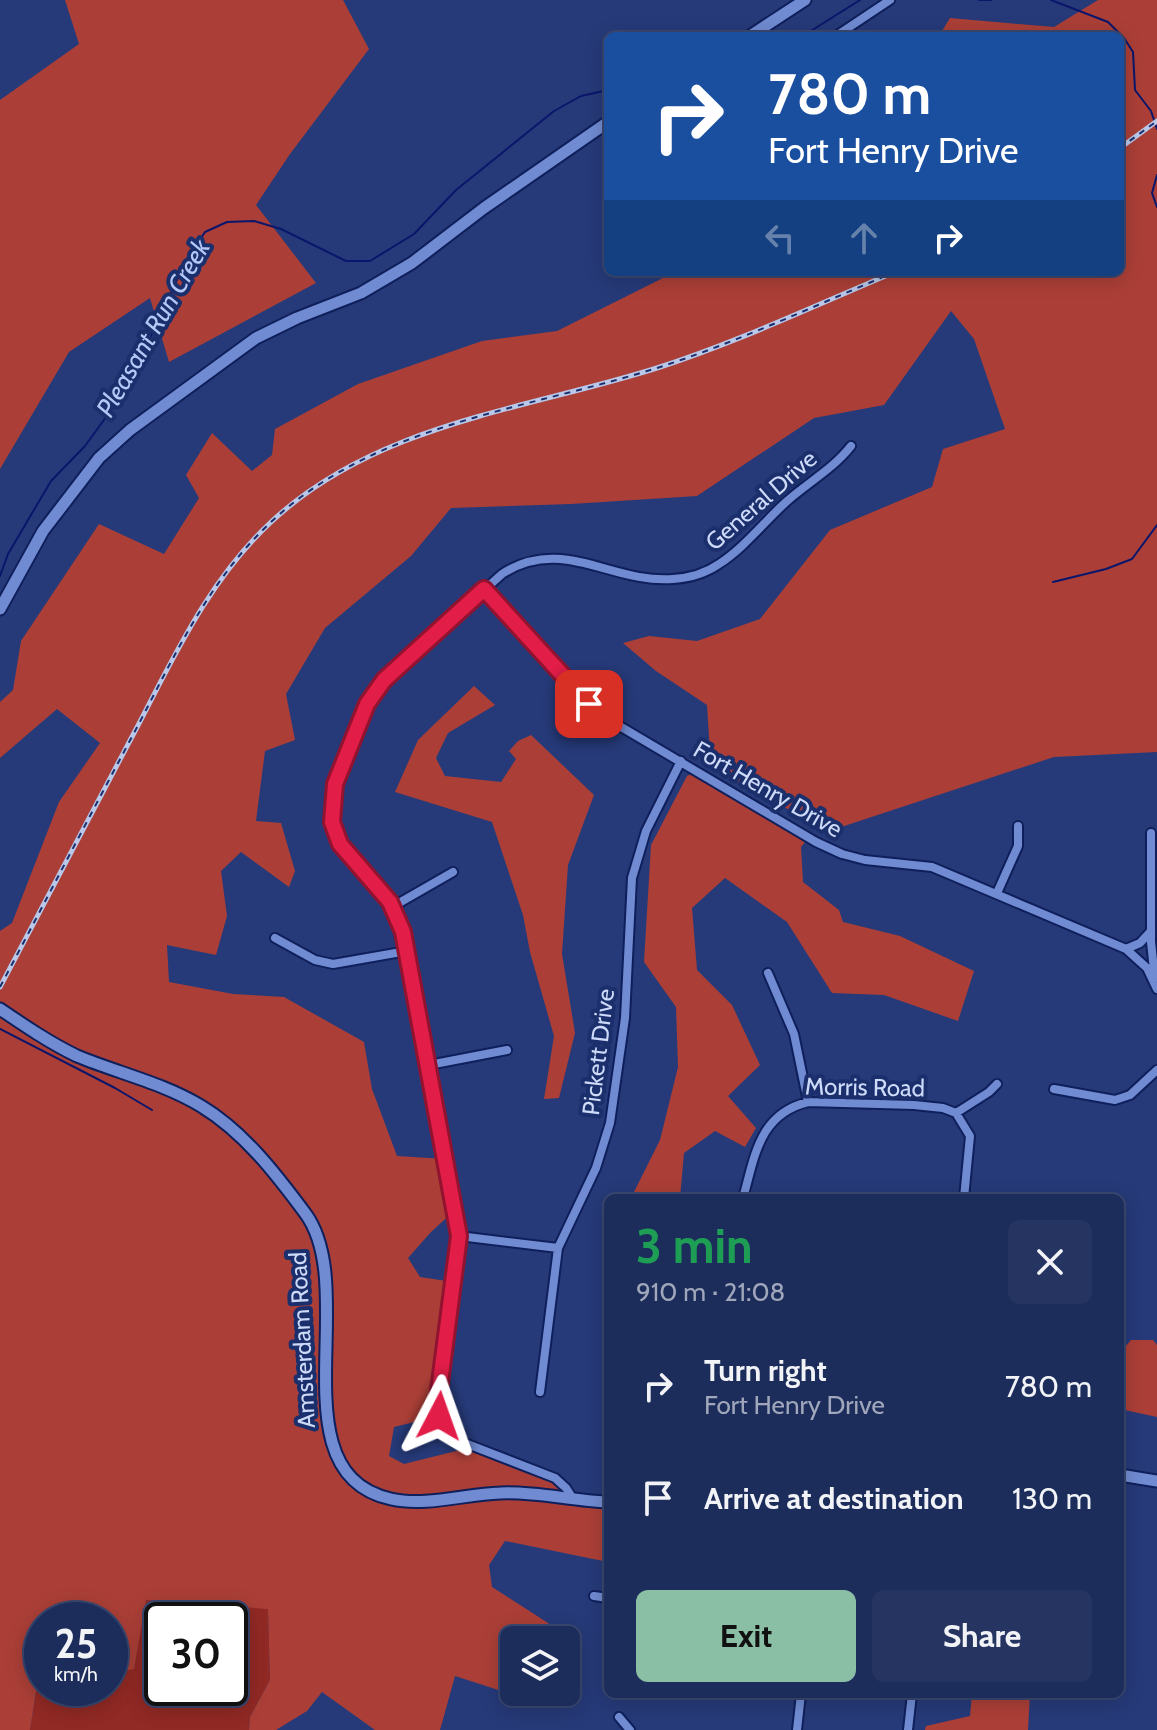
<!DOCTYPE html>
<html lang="en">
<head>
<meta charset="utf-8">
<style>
  :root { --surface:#1c2c5b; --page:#253461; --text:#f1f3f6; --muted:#a0a7bb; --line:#3a4871; --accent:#8abfa5 }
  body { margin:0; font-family:Cabin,sans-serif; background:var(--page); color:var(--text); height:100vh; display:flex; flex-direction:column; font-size:30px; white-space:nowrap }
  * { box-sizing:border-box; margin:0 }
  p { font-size:26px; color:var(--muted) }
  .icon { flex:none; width:44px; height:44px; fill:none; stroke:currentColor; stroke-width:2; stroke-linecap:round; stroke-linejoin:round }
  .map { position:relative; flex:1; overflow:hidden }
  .sheet { position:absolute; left:604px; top:1194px; width:520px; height:504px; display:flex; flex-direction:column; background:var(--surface); border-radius:12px; box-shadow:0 4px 20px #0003,0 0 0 2px var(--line) }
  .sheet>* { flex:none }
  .hud { position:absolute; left:604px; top:32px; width:520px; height:244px; border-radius:12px; box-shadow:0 4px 20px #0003,0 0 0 2px var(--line); background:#1a4fa0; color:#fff; overflow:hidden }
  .buttons { position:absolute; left:500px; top:1626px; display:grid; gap:16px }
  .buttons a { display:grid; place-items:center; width:80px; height:80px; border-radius:12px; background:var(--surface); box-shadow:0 4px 20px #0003,0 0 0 2px var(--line); font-size:40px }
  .speed { position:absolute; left:24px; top:1602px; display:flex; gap:16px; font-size:40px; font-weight:700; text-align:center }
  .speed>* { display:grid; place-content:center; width:104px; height:104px; border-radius:50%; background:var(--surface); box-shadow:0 4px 20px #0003,0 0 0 2px var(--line); line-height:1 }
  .speed small { font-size:20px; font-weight:400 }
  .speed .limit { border:4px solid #111; border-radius:12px; background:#fff; color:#111 }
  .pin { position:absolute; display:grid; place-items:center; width:68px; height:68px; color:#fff; margin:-34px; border-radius:16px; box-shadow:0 4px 12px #0006 }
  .me { position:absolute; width:88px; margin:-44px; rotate:4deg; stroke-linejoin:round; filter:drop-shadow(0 0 6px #0008) }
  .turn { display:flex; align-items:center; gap:28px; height:168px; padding:0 32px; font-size:36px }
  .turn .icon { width:104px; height:104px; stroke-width:2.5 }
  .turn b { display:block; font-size:56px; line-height:68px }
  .lanes { display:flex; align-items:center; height:76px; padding:0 32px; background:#0003; justify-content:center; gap:40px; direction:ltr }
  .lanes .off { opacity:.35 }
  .round { display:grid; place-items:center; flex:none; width:84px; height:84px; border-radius:12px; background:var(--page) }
  .overview { display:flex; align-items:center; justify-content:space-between; height:136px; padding:0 32px }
  h1 { font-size:48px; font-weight:800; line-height:60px; color:#1e9e55 }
  .action { display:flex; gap:16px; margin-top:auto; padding:16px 32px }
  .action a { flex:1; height:92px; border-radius:12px; background:var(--accent); color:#111; font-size:32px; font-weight:800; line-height:92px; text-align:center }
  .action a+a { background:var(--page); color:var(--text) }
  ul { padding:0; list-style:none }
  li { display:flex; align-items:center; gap:24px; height:112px; padding:0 32px }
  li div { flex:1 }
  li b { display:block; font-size:30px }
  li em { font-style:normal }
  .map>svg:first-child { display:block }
  .green { fill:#912924; fill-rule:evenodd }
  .forest { fill:#ab3f37 }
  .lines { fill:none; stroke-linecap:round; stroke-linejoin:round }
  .stream { stroke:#0a166b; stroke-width:2 }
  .street-casing { stroke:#0f1f5b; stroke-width:12 }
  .secondary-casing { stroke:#0f1f5b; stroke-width:15 }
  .street { stroke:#708bd1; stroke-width:8 }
  .secondary { stroke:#708bd1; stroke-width:11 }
  .rail-casing { stroke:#b9c7e9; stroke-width:5 }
  .rail { stroke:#1c2f6d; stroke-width:2; stroke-dasharray:6; stroke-linecap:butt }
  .route-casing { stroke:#92132f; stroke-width:20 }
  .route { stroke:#e11d48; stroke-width:14 }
  .labels { text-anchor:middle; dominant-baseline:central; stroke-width:8; stroke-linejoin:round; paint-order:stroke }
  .street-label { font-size:24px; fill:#cddaf8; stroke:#1c2f6d }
  .water-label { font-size:26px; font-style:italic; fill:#b4c8f7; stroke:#1c2f6d }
</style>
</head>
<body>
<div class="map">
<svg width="1157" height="1730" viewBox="0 0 1157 1730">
  <rect width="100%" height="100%" fill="#263a79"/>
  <path class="green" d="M145,1600L268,1608L270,1680L250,1717L249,1730H30L37,1685L42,1684V1688H110V1673L134,1668ZM162,1620H230V1688H162Z"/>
  <path class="forest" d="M65,0H343L369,49L290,154L256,205L316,283L169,362L150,298L69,352L0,469V100L79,44Z
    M1098,0H1157V752L1054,757L829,831L711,768L707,705L656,671L623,643L649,636L697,641L760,619L830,530L932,487L943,449L1005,429L974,339L951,311L884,405L814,418L697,496L571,504L451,508L411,556L325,628L286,694L295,740L265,751L256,821L281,823L295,871L289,887L241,852L221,871L227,916L216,955L167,945L169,982L233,994L284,997L364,1042L372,1089L397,1156L445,1159L454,1211L431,1232L408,1258L420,1277L453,1282L439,1416L394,1427L389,1456L404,1464L472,1447L555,1478L573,1499L608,1502V1562L505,1541L489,1565L492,1587L548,1623L557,1640H514V1692H547L539,1703L455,1676L440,1730H375L322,1692L307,1711L276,1730H249L250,1717L270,1680L268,1609L146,1600L134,1669L110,1673V1620H42V1684L37,1685L30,1730H0V931L12,923L59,802L100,743L57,709L0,758V702L13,690L21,641L99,524L164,554L199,498L186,475L212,433L252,471L272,455L275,429L358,384L482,341L557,331L675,272H1120V36H939L950,18L1054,27Z
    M474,686L495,705L448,733L436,758L445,776L501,782L516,759L509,751L518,741L531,735L594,795L568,865L562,954L575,1033L559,1098L544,1099L554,1036L530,952L523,915L492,822L395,792L418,740Z
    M698,771L809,837L801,847L803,882L839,910L843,922L900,936L974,971L958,1021L884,995L832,993L787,922L725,878L692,908L697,970L732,1005L760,1065L728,1096L756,1128L745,1147L715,1131L684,1153L680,1198H631L660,1140L678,1067L676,1007L644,962L651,845L687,776Z
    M1131,1340H1153L1157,1345V1417L1120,1409V1369L1124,1367L1125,1347Z
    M972,1694H1030L1028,1730H925L926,1726L970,1716Z"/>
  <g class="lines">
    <path class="stream" d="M979,0H991
      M1051,0L1108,22L1124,38L1133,52L1135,90L1151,111L1157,129
      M715,36H724
      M803,36L860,0
      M1157,175L1152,193L1157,207
      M0,576L8,554L51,481L85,446L114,406L140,360L186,260L205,232L227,222L254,221L281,229L346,261H370L414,234L456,190L554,111L581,96L608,90
      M1053,582L1106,569L1132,559L1157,525
      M0,1029L115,1088L152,1110"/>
    <g class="street-casing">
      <path id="street" d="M836,36L890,0
        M484,589L567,682L606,718L816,842L842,854L865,860L932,867L1126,949L1147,968L1157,989
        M1151,833V942L1155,979
        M997,893L1018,846V826
        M392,907L453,872
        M275,938L315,960L333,964L407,951
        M1126,949L1140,943L1151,931
        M768,973L794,1034L808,1102
        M429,1065L507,1050
        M1054,1089L1115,1100L1130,1095L1157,1070
        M956,1113L989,1092L997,1084
        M743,1198C755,1156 759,1114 808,1102L914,1105L943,1108L956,1113L970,1136L964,1198
        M459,1236L558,1248
        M540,1392L558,1248L596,1168L610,1123L625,1018L632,878L646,831L681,761
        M573,1499L566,1488L555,1478L457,1440L441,1423L438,1398L459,1236L403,932L390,902L340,844L332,822L335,784L367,704L384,680L502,574C562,535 612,584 673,579C689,578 706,573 719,564C744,548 764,522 786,502C807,483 833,469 851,446
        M594,1596L608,1598
        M619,1717L630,1730
        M797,1730L801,1694
        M908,1730L912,1694"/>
    </g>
    <g class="secondary-casing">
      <path id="secondary" d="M750,36L805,0
        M0,609L43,531L99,458L130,430L256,338L297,318L361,293L412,263L484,208L608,122
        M0,1009C25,1026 50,1043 77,1056C118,1073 163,1083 201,1106C244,1132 276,1174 305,1213C362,1289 274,1473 391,1499C426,1507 465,1494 500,1493C536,1491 572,1501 608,1502
        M1120,1475L1157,1481"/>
    </g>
    <use href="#street" class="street"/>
    <use href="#secondary" class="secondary"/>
    <g class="rail-casing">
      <path id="rail" d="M1120,148L1157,121
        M0,987C45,902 89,817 134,733C173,659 208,581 270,523C375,424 524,410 657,368C738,342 816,305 895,272"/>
    </g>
    <use href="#rail" class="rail"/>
  </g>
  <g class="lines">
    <g class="route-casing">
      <path id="route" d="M439,1416L438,1398L459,1236L403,932L390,902L340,844L332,822L335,784L367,704L384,680L484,589L589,704"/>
    </g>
    <use href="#route" class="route"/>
  </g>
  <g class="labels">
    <g class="street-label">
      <text transform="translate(761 500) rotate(-41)">General Drive</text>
      <text transform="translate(768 789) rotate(30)">Fort Henry Drive</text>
      <text transform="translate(598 1052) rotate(-83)">Pickett Drive</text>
      <text transform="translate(865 1087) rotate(1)">Morris Road</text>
      <text transform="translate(302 1340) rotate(-93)">Amsterdam Road</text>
    </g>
    <g class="water-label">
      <text transform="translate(153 328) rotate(-60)">Pleasant Run Creek</text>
    </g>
  </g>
</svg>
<div class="buttons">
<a><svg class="icon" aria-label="layers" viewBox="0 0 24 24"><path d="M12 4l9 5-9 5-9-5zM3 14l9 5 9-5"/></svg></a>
</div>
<div class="speed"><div>25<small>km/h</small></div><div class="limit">30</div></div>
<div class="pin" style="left:589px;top:704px;background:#d93025"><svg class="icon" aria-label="arrive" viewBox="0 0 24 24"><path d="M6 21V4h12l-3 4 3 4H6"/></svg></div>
<svg class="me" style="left:439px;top:1416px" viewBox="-20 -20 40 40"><path d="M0-17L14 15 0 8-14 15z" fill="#e11d48" stroke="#fff" stroke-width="4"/></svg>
<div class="hud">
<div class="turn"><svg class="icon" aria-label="right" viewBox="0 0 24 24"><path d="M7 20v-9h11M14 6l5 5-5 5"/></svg><div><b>780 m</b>Fort Henry Drive</div></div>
<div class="lanes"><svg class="icon off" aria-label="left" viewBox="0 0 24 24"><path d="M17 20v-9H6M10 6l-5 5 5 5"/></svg><svg class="icon off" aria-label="ahead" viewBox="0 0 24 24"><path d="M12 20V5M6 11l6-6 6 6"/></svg><svg class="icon" aria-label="right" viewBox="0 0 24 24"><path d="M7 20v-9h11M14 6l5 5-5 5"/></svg></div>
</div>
<section class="sheet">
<div class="overview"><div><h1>3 min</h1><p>910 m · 21:08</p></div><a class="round"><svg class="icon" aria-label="close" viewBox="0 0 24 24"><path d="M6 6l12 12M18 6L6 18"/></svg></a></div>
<ul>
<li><svg class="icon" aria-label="right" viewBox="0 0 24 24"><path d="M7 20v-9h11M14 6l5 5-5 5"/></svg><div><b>Turn right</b><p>Fort Henry Drive</p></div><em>780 m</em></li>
<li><svg class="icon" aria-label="arrive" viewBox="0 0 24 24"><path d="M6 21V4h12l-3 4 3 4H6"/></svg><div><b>Arrive at destination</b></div><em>130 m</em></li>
</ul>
<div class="action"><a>Exit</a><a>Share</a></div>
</section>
</div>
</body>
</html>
